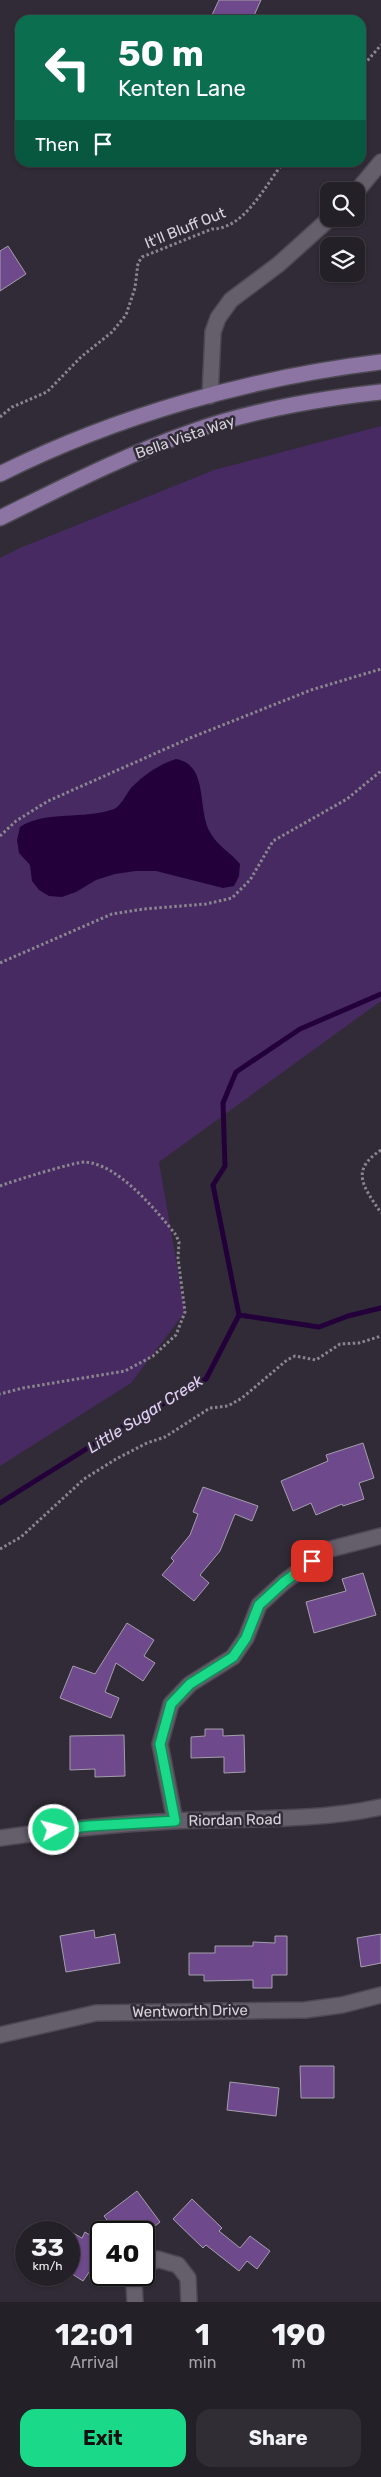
<!DOCTYPE html>
<html lang="en">
<head>
<meta charset="utf-8">
<style>
  :root { --surface:#242028; --page:#302d34; --text:#f1f3f6; --muted:#a3a3a8; --line:#413e45; --accent:#1ad988 }
  body { margin:0; font-family:Rubik,sans-serif; background:var(--page); color:var(--text); height:100vh; display:flex; flex-direction:column; font-size:19px; white-space:nowrap }
  * { box-sizing:border-box; margin:0 }
  p { font-size:16px; color:var(--muted) }
  .icon { flex:none; width:28px; height:28px; fill:none; stroke:currentColor; stroke-width:2; stroke-linecap:round; stroke-linejoin:round }
  .map { position:relative; height:2302px; overflow:hidden }
  .sheet { display:flex; flex-direction:column; background:var(--surface); flex:1 }
  .sheet>* { flex:none }
  .guide { position:absolute; left:15px; top:15px; width:351px; height:152px; border-radius:15px; box-shadow:0 1px 4px #0004,0 0 0 1px var(--line); background:#0b6e4f; color:#fff; overflow:hidden }
  .buttons { position:absolute; left:320px; top:182px; display:grid; gap:10px }
  .buttons a { display:grid; place-items:center; width:45px; height:45px; border-radius:10px; background:var(--surface); box-shadow:0 1px 4px #0004,0 0 0 1px var(--line); font-size:25px }
  .speed { position:absolute; left:15px; top:2221px; display:flex; gap:10px; font-size:25px; font-weight:700; text-align:center }
  .speed>* { display:grid; place-content:center; width:65px; height:65px; border-radius:50%; background:var(--surface); box-shadow:0 1px 4px #0004,0 0 0 1px var(--line); line-height:1 }
  .speed small { font-size:12px; font-weight:400 }
  .speed .limit { border:2px solid #111; border-radius:8px; background:#fff; color:#111 }
  .pin { position:absolute; display:grid; place-items:center; width:42px; height:42px; color:#fff; margin:-21px; border-radius:10px; box-shadow:0 2px 8px #0006 }
  .me { position:absolute; width:55px; margin:-28px; rotate:83deg; stroke-linejoin:round; filter:drop-shadow(0 0 4px #0008) }
  .turn { display:flex; align-items:center; gap:18px; height:105px; padding:0 20px; font-size:22px }
  .turn .icon { width:65px; height:65px; stroke-width:2.5 }
  .turn b { display:block; font-size:35px; line-height:42px }
  .then { display:flex; align-items:center; height:48px; padding:0 20px; background:#0003; gap:10px; font-size:19px }
  .eta { display:flex; justify-content:space-evenly; align-items:center; height:85px; text-align:center }
  .eta b { font-size:30px; font-weight:700; line-height:35px }
  .primary-button { display:flex; gap:10px; margin-top:auto; padding:10px 20px }
  .primary-button a { flex:1; height:58px; border-radius:15px; background:var(--accent); color:#111; font-size:20px; font-weight:700; line-height:58px; text-align:center }
  .primary-button a+a { background:var(--page); color:var(--text) }
  .map>svg:first-child { display:block }
  .green { fill:#482a62 }
  .water { fill:#23003a }
  .lines { fill:none; stroke-linecap:round; stroke-linejoin:round }
  .stream { stroke:#23003a; stroke-width:5 }
  .building { fill:#6e4a8c; stroke:#a59eac }
  .minor-casing { stroke:#4d4952; stroke-width:18 }
  .major-casing { stroke:#4d4952; stroke-width:18 }
  .path { stroke:#8a868f; stroke-width:3; stroke-dasharray:2.5 2.5; stroke-linecap:butt }
  .minor { stroke:#655f6c; stroke-width:15 }
  .major { stroke:#8c74a3; stroke-width:15 }
  .route-casing { stroke:#118d58; stroke-width:12 }
  .route { stroke:#1ad988; stroke-width:9 }
  .labels { text-anchor:middle; dominant-baseline:central; stroke-width:5; stroke-linejoin:round; paint-order:stroke }
  .street-label { font-size:15px; fill:#d7d3da; stroke:#302b36 }
  .water-label { font-size:16px; font-style:italic; fill:#e2cff6; stroke:#302b36 }
</style>
</head>
<body>
<div class="map">
<svg width="381" height="2302" viewBox="0 0 381 2302">
  <rect width="100%" height="100%" fill="#302b36"/>
  <path class="green" d="M381,426V1001L159,1162L185,1312L131,1383L0,1466V558L20,548L214,470Z"/>
  <path class="water" d="M176,759C210,765 196,810 211,834C218,846 231,853 240,864L239,876L234,886L223,888L156,871H136L115,874L96,880L76,892L62,897L49,896L39,890L32,881L30,865L19,853L17,840L20,827C46,810 84,820 114,809C121,806 126,794 131,788C145,774 158,765 176,759Z"/>
  <g class="lines">
    <path class="stream" d="M239,1315L319,1327L348,1316L381,1308
      M0,1503L107,1436L206,1379L239,1315L213,1185L225,1166L223,1103L236,1072L300,1029L381,994"/>
  </g>
  <path class="building" d="M219,0H261L252,20H224L212,15Z
    M8,246L26,274L0,291V251Z
    M363,1443L374,1478L359,1483L364,1499L343,1506L342,1504L316,1515L311,1503L293,1511L281,1481L328,1461L326,1455Z
    M203,1487L258,1506L252,1521L235,1514L220,1551L200,1575L209,1583L194,1601L162,1575L174,1561L171,1558L190,1535L198,1514L193,1512Z
    M363,1573L376,1615L314,1633L306,1602L346,1591L342,1579Z
    M127,1623L154,1640L144,1656L155,1663L143,1681L116,1663L105,1692L119,1698L111,1718L60,1698L73,1666L95,1674Z
    M205,1729H223V1736L244,1735L245,1772L224,1773V1757L191,1758V1737L205,1736Z
    M124,1735L125,1776L95,1777V1769L70,1770V1736Z
    M94,1930L95,1938L115,1934L120,1963L66,1972L60,1936Z
    M381,1934V1963L361,1967L357,1938Z
    M275,1936H287V1975H272V1988H253V1980L204,1981V1975H189V1953H215V1946H253V1942L275,1943Z
    M300,2066H334V2098H301Z
    M230,2082L279,2088L276,2116L227,2110Z
    M137,2191L160,2222L146,2233L142,2227L134,2232H116L104,2216Z
    M192,2199L222,2228L219,2231L240,2248L250,2236L270,2251L257,2269L247,2261L239,2271L206,2245L203,2248L173,2219Z
    M85,2232L101,2242V2265L96,2262L83,2281L69,2272V2240L73,2233L82,2238Z"/>
  <g class="lines">
    <g class="minor-casing">
      <path id="minor" d="M356,192L381,162
        M210,396L213,332L218,318L231,300L279,264L329,219
        M175,1821L160,1744L171,1704L190,1684L233,1657L246,1638L259,1605L284,1582L327,1550L381,1536
        M0,1838C58,1830 115,1824 173,1821C243,1818 312,1822 381,1807
        M0,2035L96,2013L305,2010L342,2005L381,1995
        M144,2267L157,2259L178,2265L188,2278L189,2302
        M135,2302L134,2282L137,2275"/>
    </g>
    <g class="major-casing">
      <path id="major" d="M0,474C118,415 250,378 381,362
        M0,518C63,487 125,455 191,432C252,410 317,399 381,392"/>
    </g>
    <path class="path" d="M361,68L381,45
      M0,417L12,407L47,392L81,357L112,332L126,315L135,288L138,263L142,257L212,229C245,229 265,185 284,162
      M0,836L16,821L48,801L190,738L311,690L381,669
      M0,963L112,914L144,909L206,904L232,898L250,880L273,841L347,799L381,771
      M381,1150C349,1171 364,1187 381,1213
      M0,1186C13,1181 74,1162 85,1162C118,1164 156,1210 176,1235L179,1242L178,1258L185,1312L176,1335L153,1356L125,1371L23,1388L0,1394
      M0,1549L21,1537L84,1479L116,1459L147,1443L165,1437L210,1408L228,1406L242,1398L287,1360L295,1356L316,1360L340,1344L359,1343L381,1336"/>
    <use href="#minor" class="minor"/>
    <use href="#major" class="major"/>
  </g>
  <g class="lines">
    <g class="route-casing">
      <path id="route" d="M54,1830L89,1826L175,1821L160,1744L171,1704L190,1684L233,1657L246,1638L259,1605L284,1582L312,1561"/>
    </g>
    <use href="#route" class="route"/>
  </g>
  <g class="labels">
    <g class="street-label">
      <text transform="translate(185 228) rotate(-22)">It'll Bluff Out</text>
      <text transform="translate(185 437) rotate(-19)">Bella Vista Way</text>
      <text transform="translate(235 1820) rotate(-1)">Riordan Road</text>
      <text transform="translate(190 2011) rotate(-1)">Wentworth Drive</text>
    </g>
    <g class="water-label">
      <text transform="translate(145 1414) rotate(-32)">Little Sugar Creek</text>
    </g>
  </g>
</svg>
<div class="buttons">
<a><svg class="icon" aria-label="search" viewBox="0 0 24 24"><circle cx="10" cy="10" r="6"/><path d="M15 15l6 6"/></svg></a>
<a><svg class="icon" aria-label="layers" viewBox="0 0 24 24"><path d="M12 4l9 5-9 5-9-5zM3 14l9 5 9-5"/></svg></a>
</div>
<div class="speed"><div>33<small>km/h</small></div><div class="limit">40</div></div>
<div class="pin" style="left:312px;top:1561px;background:#d93025"><svg class="icon" aria-label="arrive" viewBox="0 0 24 24"><path d="M6 21V4h12l-3 4 3 4H6"/></svg></div>
<svg class="me" style="left:54px;top:1830px" viewBox="-20 -20 40 40"><circle r="17" fill="#1ad988" stroke="#fff" stroke-width="3"/><path d="M0-11L8 9 0 5-8 9z" fill="#fff"/></svg>
<div class="guide">
<div class="turn"><svg class="icon" aria-label="left" viewBox="0 0 24 24"><path d="M17 20v-9H6M10 6l-5 5 5 5"/></svg><div><b>50 m</b>Kenten Lane</div></div>
<div class="then">Then<svg class="icon" aria-label="arrive" viewBox="0 0 24 24"><path d="M6 21V4h12l-3 4 3 4H6"/></svg></div>
</div>
</div>
<section class="sheet">
<div class="eta">
<div><b>12:01</b><p>Arrival</p></div>
<div><b>1</b><p>min</p></div>
<div><b>190</b><p>m</p></div>
</div>
<div class="primary-button"><a>Exit</a><a>Share</a></div>
</section>
</body>
</html>
